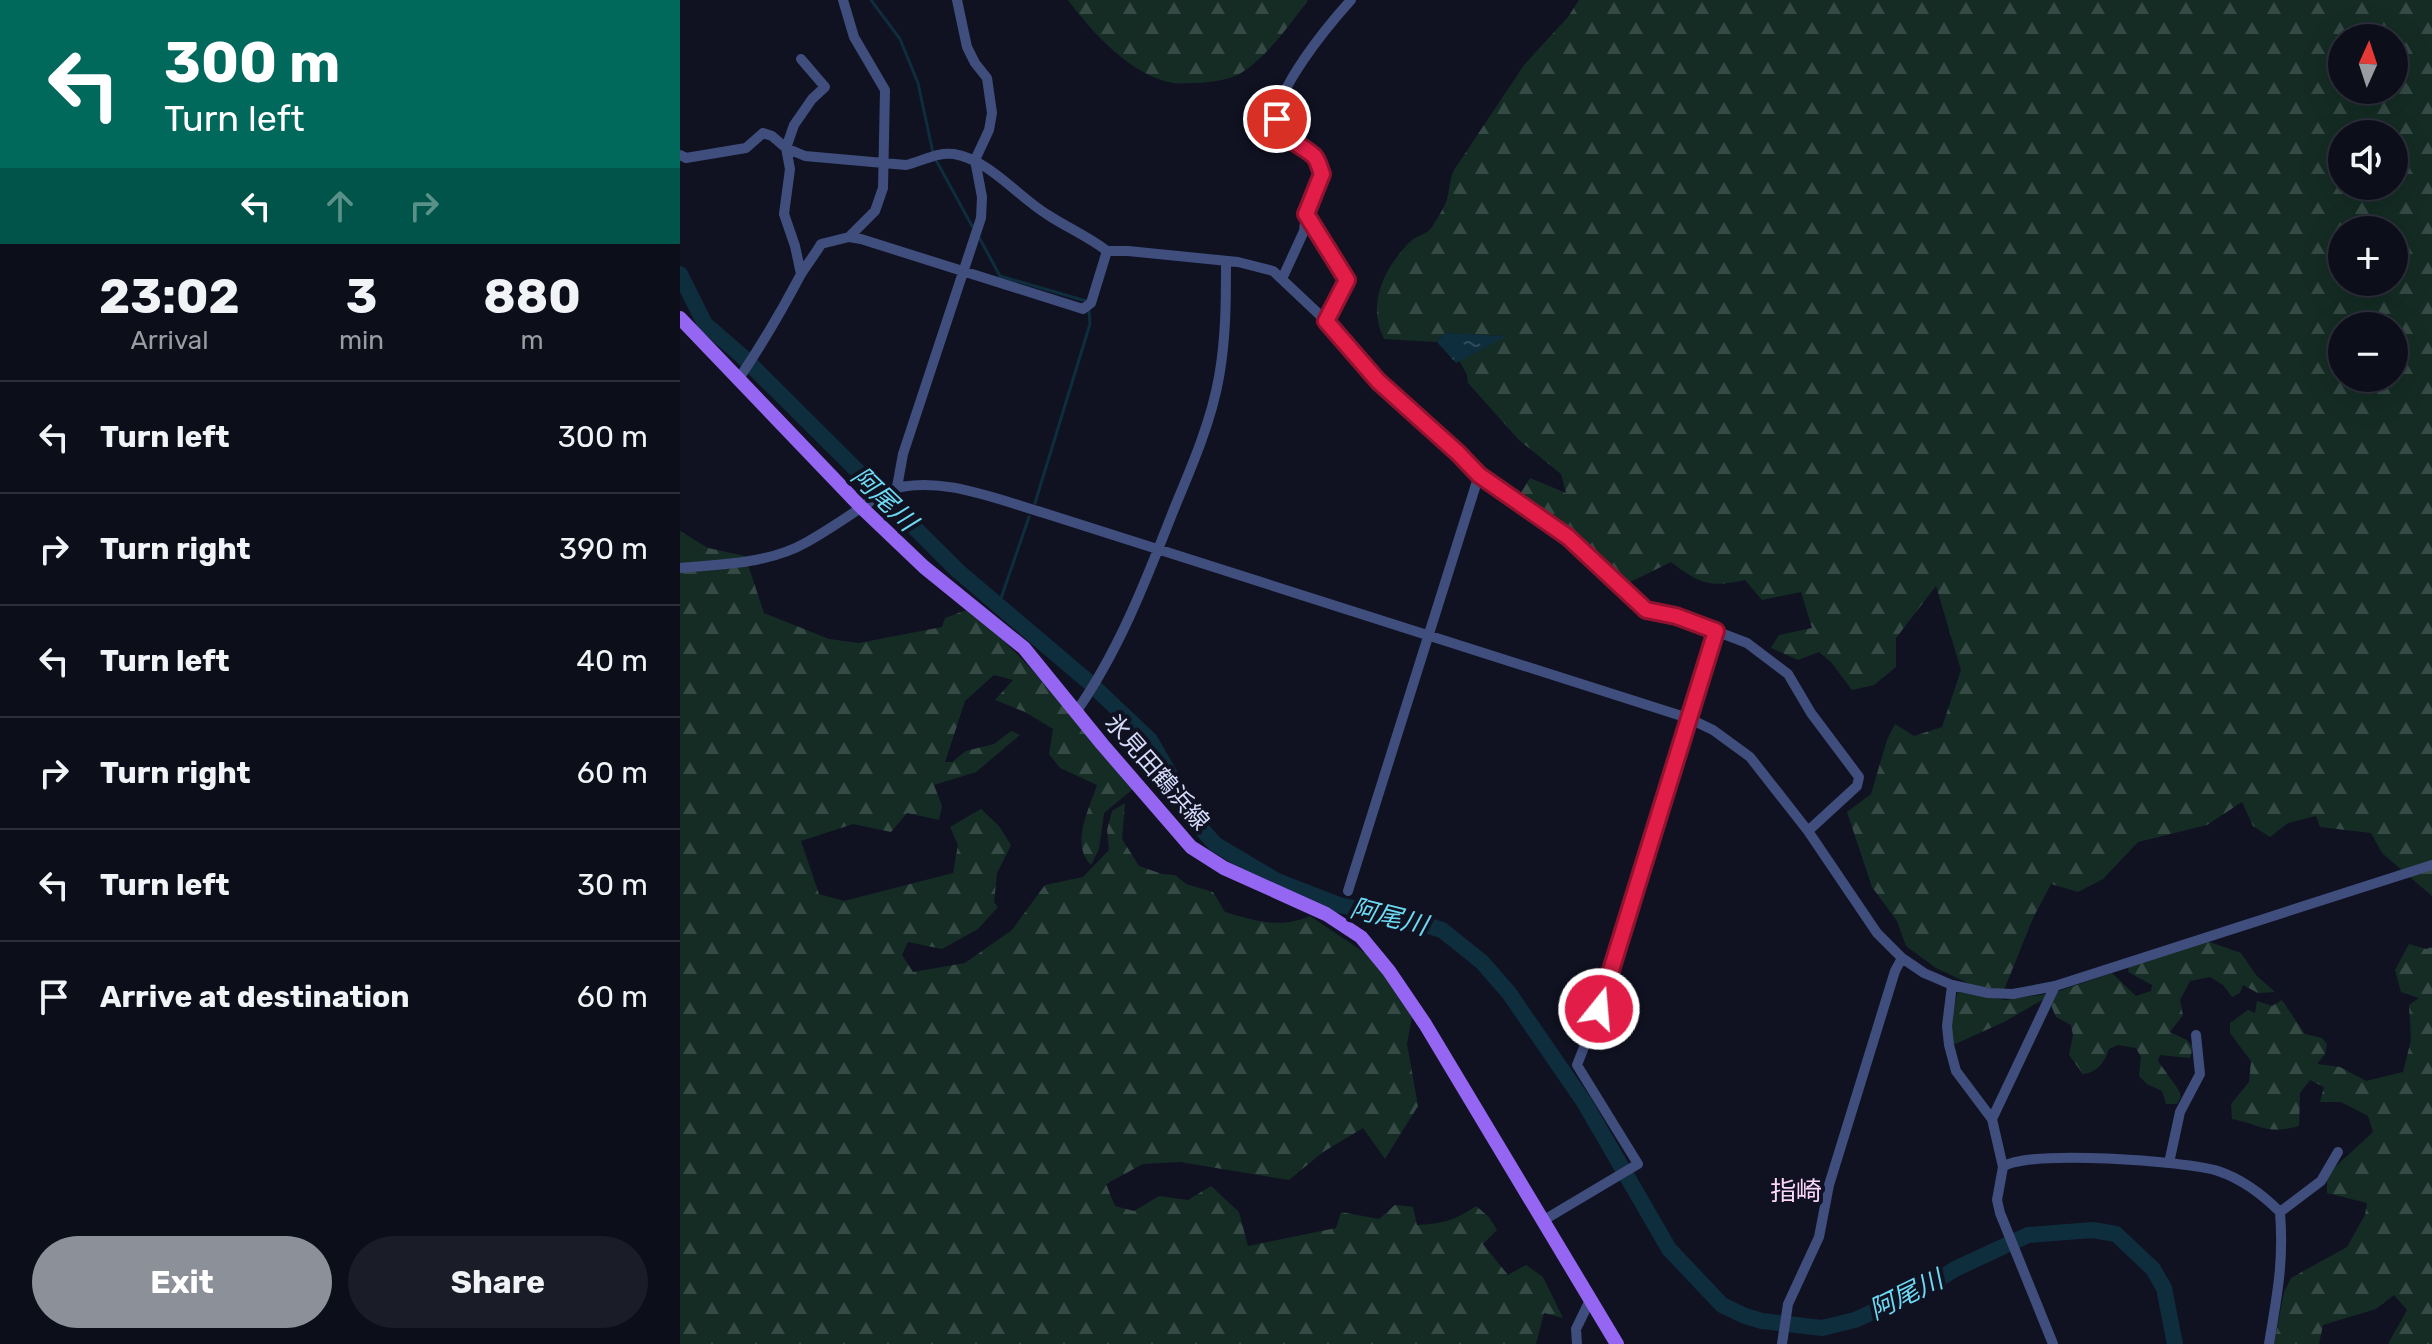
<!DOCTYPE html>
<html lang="en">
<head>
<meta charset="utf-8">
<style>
  :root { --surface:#0c0e1a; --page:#1a1c27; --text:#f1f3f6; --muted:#9a9ca2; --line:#2c2e39; --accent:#8c9099 }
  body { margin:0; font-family:Rubik,"Noto Sans JP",sans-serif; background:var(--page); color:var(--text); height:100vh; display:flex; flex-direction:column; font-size:30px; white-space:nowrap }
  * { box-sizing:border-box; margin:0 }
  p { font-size:26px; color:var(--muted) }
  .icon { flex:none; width:44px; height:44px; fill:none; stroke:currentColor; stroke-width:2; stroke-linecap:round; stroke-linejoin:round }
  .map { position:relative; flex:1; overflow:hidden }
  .panel { display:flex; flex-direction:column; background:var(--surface); width:680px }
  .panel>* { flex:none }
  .hud { background:#00695c; color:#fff; overflow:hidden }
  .needle { width:52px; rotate:3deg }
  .controls { position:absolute; left:1648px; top:24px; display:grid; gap:16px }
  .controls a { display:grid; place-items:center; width:80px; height:80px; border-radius:50%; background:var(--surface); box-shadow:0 8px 32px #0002,0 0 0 2px var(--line); font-size:40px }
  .pin { position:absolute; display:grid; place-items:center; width:68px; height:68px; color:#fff; margin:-34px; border:4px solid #fff; border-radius:50%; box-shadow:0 2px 8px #0007 }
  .me { position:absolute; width:88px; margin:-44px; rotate:17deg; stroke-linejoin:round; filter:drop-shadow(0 0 6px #0008) }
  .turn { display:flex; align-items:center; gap:28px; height:168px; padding:0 32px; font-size:36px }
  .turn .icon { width:104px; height:104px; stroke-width:2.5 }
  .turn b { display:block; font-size:56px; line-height:68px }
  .lanes { display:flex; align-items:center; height:76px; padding:0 32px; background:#0003; justify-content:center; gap:40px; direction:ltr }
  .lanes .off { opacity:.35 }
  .eta { display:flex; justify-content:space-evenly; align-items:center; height:136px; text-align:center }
  .eta b { font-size:48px; font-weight:700; line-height:56px }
  .cta { display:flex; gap:16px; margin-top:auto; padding:16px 32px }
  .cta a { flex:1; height:92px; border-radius:48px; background:var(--accent); color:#fff; font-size:32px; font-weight:700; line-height:92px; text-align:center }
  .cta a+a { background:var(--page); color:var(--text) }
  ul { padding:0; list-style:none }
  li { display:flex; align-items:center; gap:24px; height:112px; padding:0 32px; border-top:2px solid var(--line) }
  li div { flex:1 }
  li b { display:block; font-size:30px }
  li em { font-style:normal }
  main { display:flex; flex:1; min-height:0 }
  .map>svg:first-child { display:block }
  .forest { fill:url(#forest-firs); fill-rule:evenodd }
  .water { fill:url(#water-ripples) }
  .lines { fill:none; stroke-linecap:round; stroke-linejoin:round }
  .stream { stroke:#0e2d3d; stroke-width:3 }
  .river { stroke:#0e2d3d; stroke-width:16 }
  .minor { stroke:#3f4e7d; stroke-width:10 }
  .major { stroke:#9566f2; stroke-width:14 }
  .route-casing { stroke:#92132f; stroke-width:20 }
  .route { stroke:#e11d48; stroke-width:14 }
  .labels { text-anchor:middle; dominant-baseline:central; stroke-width:8; stroke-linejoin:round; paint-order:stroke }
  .street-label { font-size:24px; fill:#d5dcfb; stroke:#101222 }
  .water-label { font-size:26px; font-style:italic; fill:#6cdaf2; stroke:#101222 }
  .neighbourhood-label { font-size:26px; fill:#fcd7f9; stroke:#101222 }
</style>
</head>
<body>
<main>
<section class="panel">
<div class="hud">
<div class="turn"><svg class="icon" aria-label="left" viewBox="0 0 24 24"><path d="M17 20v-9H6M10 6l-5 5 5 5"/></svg><div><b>300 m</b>Turn left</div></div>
<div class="lanes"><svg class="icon" aria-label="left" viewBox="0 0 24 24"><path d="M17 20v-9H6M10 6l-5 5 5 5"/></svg><svg class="icon off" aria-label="ahead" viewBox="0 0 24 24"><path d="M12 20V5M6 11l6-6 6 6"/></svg><svg class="icon off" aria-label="right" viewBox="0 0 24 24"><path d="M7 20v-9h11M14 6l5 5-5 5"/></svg></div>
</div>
<div class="eta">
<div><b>23:02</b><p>Arrival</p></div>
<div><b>3</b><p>min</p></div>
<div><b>880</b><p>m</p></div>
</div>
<ul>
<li><svg class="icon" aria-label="left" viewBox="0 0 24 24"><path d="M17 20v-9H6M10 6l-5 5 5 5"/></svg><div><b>Turn left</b></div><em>300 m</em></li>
<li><svg class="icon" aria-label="right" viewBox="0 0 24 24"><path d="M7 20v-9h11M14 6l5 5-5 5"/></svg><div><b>Turn right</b></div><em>390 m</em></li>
<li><svg class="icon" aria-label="left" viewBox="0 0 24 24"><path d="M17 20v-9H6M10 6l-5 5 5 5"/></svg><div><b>Turn left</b></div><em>40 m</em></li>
<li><svg class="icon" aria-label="right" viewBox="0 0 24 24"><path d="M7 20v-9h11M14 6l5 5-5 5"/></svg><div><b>Turn right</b></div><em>60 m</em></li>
<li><svg class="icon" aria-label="left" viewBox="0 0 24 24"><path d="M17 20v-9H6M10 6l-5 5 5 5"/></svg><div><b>Turn left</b></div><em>30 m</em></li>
<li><svg class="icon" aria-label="arrive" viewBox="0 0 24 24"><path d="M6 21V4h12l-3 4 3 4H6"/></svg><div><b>Arrive at destination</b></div><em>60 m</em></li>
</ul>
<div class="cta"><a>Exit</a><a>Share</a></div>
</section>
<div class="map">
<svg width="1752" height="1344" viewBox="0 0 1752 1344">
  <defs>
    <pattern id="forest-firs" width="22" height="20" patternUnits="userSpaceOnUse" patternTransform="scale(2)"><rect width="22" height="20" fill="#142c24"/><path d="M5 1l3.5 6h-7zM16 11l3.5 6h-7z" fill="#354a45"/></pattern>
    <pattern id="water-ripples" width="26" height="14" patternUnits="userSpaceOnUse" patternTransform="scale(2)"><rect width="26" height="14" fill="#0e2d3d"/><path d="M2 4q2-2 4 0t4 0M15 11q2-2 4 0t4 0" fill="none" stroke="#304b5a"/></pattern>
  </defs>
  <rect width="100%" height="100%" fill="#101222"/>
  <path class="forest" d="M388,0H628C612,22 585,59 561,73C548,80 533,82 519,83C511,83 502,84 494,83C452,77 412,32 388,0Z
    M899,0H1752V896L1702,853L1691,833L1640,827L1636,816L1608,823L1590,837L1573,826L1562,802L1527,825L1458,842L1423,879L1398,892L1371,884L1353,918L1324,990L1294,986L1256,968L1226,946L1217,921L1192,887L1167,812L1191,794L1207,740L1215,724L1234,736L1262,727L1281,670L1256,586L1216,638V667L1194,685L1172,690L1151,662L1139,652L1118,660L1091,648L1099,635L1132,628L1121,592L1082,600L1065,580C1031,588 1019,584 991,562L944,585L898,538L839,496L850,478L886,493L881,474L839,440L788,383L787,375L779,360L825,336L765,333L757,342L704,339C686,303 705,266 732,240C739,235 748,234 752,227C757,219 764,208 767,199C770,189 769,180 774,170L844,65L888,17ZM1662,38H1714V90H1662ZM1662,134H1714V186H1662ZM1662,230H1714V282H1662ZM1662,326H1714V378H1662Z
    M0,531L28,548L65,556L84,613L149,639L179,643L262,627L265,618L289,609C351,662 401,725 453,789L424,813L419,849L411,865C390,843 409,810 417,785L380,768L369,754L373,729L345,712L315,700L333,680L314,675L285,701L265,762H272L286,751L314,744L331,731L340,735L296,772L254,785L262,806L259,820L227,813L211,832L173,824L121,841L139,894L164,901L273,873L278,845L270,827L301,809L319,826L331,845L317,873L314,902L318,907L298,929L262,949L228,942L222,955L233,972L285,963L332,930L365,885L403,877L429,850L427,830L432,811L445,803L442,839L459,866L482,874L495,875L506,884L533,892L545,912C575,921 600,929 630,916L688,955L733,1012L727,1044L738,1106L705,1159L683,1128L643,1152L609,1180L500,1162L463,1164L426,1184L435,1206L454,1211L479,1196L508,1200L531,1186L559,1212L568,1246L656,1228L661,1212L699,1219L715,1205L733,1207L737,1225C762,1224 776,1220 796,1206L809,1217L817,1230L803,1244L828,1275L846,1265L863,1277L883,1318L864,1313L856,1344H0Z
    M1524,940L1561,953L1576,975L1595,992L1578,993L1563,985L1560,993L1552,997L1543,985L1530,977L1510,981L1500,1000L1503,1015L1490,1032L1507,1040L1513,1047L1510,1058L1480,1055L1478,1061L1498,1089L1501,1097L1497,1104H1486L1482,1091L1467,1084L1459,1076L1461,1057L1456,1048L1438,1045L1429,1049C1424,1063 1418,1072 1403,1074L1389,1055L1393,1035L1391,1025L1376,1017L1371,1005L1376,992L1432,973L1456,996L1471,991L1472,985L1448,972L1449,966Z
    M1729,944L1746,949L1752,947V1344H1708L1727,1310L1714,1295L1696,1309L1643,1325L1639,1344H1594L1604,1292L1611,1278L1667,1247L1685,1215L1687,1203L1647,1193V1178L1655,1167L1693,1132L1688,1116L1661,1102H1640L1644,1087L1630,1080L1620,1093L1619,1126C1586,1135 1582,1125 1552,1119L1551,1104L1569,1082L1571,1061L1550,1033V1023L1568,1010L1575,1013L1577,1001L1592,1006L1602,1000L1625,1034L1642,1038L1647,1044L1645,1054L1637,1064L1660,1067L1686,1081L1723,1072L1731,1040L1729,1005L1739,998L1721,992L1715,970Z
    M1278,991L1325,1000L1367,994L1364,999L1324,1022L1273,1045L1270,1022Z"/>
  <path class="water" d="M765,333L827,336L776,363L757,342Z"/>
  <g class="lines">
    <path class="stream" d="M191,0L220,39L238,83L253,153
      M256,160L292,226
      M300,239L320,276L406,301
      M355,503L410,324L409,311
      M318,607L349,517"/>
    <path class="river" d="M0,274L25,324L62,356L278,571L410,683L470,740L520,827L535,844L597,881L659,905L723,918L762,930L802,962L829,993L904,1102L989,1249L1042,1305L1065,1316L1082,1321L1142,1328L1175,1320L1245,1288L1275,1269L1348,1235L1413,1230L1436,1234L1473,1269L1484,1288L1495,1344"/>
    <path class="minor" d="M163,0L174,37L205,90L203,188L195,211L169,237
      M0,155L6,158L66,148L83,133L92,136L106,148L125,156L226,165C243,161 256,152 274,154C310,160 338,197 368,215C388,228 409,237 427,251H448L558,262L593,271L643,318L698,381L778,453L799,475L888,537L966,610L996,616L1067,643L1108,674L1131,713L1179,777L1177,786L1128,831
      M626,214L667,280L646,321
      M121,274L115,246L104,214L110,169L106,148L114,125L132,99L145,87L121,59
      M602,279L624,231L626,214L642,174C640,170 639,161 635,157C624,144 606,143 599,125C587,97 653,20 671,0
      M58,380C81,346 101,312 120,276C126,265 135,255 141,244L169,237L181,239L403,309L411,303L427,251
      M217,487L223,454L301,218L302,197L295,160L309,130L312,113L307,78L295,63L287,47L277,0
      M0,568C42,564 89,564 127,542C154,527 180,508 206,491C256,473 316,499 364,513L1008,718L1033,730L1070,757L1128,831L1197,933L1222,958L1244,973L1272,985L1308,993L1333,994L1375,986L1752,865
      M396,712C439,651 467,578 494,509C512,466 531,422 539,377C546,338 546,300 546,261
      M668,891L799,475
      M1272,985L1267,1026L1269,1045L1276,1071L1312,1119L1323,1167L1317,1200L1320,1213L1373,1344
      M1312,1119L1375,986
      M1489,1163L1500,1112L1520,1074L1516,1035
      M1323,1167C1346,1149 1507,1161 1538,1171C1562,1179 1583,1195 1600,1212C1604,1263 1597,1295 1589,1344
      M1600,1212L1641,1181L1658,1152
      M864,1220L958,1164L897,1065L919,1009L1036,631
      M897,1344L896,1329L911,1298
      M1102,1344L1108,1304L1139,1237L1149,1185L1215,971L1222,958"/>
    <path class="major" d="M0,318L181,507L244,567L344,648L422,744L511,847L544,868L646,914L681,937L709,971L745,1024L937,1344"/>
  </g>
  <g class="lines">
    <g class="route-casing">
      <path id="route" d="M597,119C604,143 619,142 634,156C638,160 640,169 642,174L626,214L667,280L646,321L698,381L778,453L799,475L888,537L966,610L996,616L1036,631L919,1009"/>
    </g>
    <use href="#route" class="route"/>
  </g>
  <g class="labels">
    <g class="street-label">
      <text transform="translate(477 772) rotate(49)">氷見田鶴浜線</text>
    </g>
    <g class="water-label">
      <text transform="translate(204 499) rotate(44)">阿尾川</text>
      <text transform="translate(709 917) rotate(14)">阿尾川</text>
      <text transform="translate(1226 1295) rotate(-26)">阿尾川</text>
    </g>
    <g class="neighbourhood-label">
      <text x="1116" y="1191">指崎</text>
    </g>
  </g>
</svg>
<div class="controls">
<a><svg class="needle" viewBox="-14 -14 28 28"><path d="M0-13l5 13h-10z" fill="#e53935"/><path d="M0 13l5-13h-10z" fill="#9a9ca2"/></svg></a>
<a><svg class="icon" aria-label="sound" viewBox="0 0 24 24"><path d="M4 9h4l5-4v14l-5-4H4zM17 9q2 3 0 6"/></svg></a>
<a>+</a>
<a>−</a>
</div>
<div class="pin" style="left:597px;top:119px;background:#d93025"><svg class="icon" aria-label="arrive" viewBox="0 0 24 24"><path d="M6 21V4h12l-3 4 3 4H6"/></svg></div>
<svg class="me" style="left:919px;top:1009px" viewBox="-20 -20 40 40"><circle r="17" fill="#e11d48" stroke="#fff" stroke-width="3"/><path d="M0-11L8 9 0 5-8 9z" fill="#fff"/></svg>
</div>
</main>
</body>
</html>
